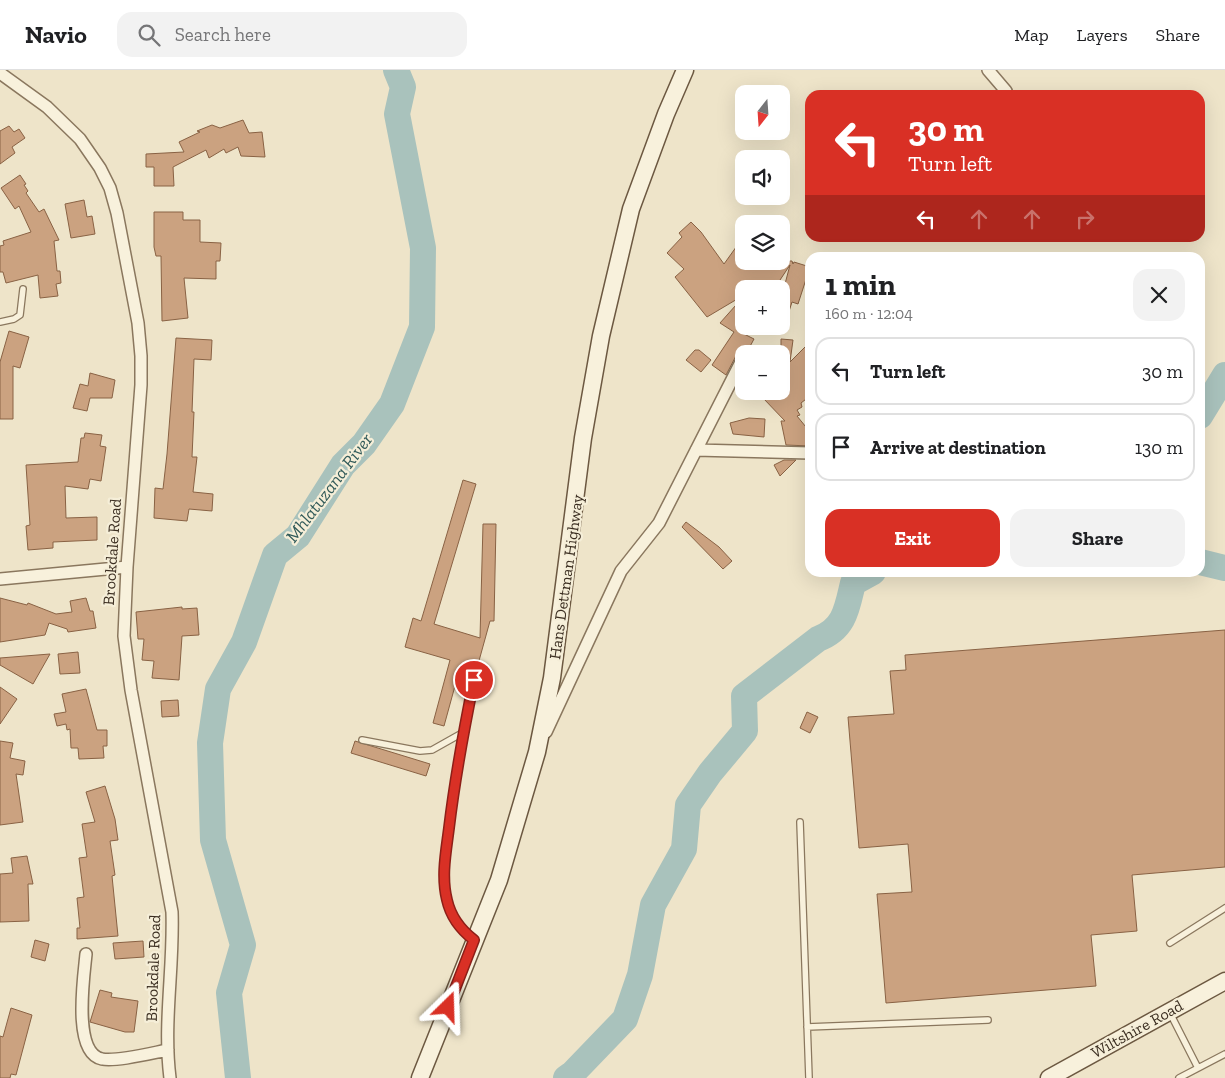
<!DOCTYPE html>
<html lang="en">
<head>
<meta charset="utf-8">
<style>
  :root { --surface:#fff; --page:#f2f2f2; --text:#202124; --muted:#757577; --line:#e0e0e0; --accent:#d93025 }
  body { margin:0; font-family:"Zilla Slab",serif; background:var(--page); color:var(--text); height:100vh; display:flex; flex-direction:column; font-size:19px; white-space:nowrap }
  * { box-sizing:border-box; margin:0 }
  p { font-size:16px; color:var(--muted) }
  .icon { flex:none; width:28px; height:28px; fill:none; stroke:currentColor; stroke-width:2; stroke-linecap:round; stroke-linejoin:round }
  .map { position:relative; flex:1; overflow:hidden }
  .details { position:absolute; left:805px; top:182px; width:400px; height:325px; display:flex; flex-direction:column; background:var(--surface); border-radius:15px; box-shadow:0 5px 20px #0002 }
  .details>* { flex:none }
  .guide { position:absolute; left:805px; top:20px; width:400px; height:152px; border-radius:15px; box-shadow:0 5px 20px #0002; background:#d93025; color:#fff; overflow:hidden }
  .needle { width:32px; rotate:197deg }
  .controls { position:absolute; left:735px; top:15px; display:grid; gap:10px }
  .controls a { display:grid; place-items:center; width:55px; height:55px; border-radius:10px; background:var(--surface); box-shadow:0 5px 20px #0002; font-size:25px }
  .pin { position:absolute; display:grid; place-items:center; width:42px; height:42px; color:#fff; margin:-21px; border:2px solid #fff; border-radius:50%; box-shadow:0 1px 5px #0007 }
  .me { position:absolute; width:55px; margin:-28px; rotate:22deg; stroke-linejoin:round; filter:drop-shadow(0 0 4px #0008) }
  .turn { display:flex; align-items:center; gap:18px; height:105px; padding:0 20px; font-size:22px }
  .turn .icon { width:65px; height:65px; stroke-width:2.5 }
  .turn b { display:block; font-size:35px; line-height:42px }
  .lanes { display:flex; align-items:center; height:48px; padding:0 20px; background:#0003; justify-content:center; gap:25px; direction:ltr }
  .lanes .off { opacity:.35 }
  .round { display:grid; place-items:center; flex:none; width:52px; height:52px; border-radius:15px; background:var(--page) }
  .headline { display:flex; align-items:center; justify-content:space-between; height:85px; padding:0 20px }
  h1 { font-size:30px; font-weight:700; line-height:38px }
  .action { display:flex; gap:10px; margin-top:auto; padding:10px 20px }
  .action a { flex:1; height:58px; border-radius:15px; background:var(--accent); color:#fff; font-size:20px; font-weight:700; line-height:58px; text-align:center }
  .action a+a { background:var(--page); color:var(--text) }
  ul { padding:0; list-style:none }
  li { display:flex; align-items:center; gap:15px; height:68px; margin:0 10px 8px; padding:0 10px; border:2px solid var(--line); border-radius:15px }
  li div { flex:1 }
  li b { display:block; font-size:19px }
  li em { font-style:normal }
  header { display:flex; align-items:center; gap:30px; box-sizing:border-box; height:70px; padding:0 25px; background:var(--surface); border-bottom:1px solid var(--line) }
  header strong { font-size:24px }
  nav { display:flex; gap:28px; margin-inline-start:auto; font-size:18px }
  .search { width:350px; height:45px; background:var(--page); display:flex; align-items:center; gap:12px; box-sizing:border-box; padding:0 18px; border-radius:15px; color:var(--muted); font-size:19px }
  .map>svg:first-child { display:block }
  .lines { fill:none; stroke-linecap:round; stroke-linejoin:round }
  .river { stroke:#a9c2bc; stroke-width:26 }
  .building { fill:#cba280; stroke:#896244 }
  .lane-casing { stroke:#8a775e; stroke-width:8 }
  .street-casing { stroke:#8a775e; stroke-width:14 }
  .secondary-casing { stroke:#6c5841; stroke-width:19 }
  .lane { stroke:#f8f1dc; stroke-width:5.5 }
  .street { stroke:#f8f1dc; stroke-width:11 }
  .secondary { stroke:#f8f1dc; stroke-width:16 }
  .route-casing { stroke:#8d1f18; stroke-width:12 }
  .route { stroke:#d93025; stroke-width:9 }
  .labels { text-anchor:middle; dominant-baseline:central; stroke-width:4.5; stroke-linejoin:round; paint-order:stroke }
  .street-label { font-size:16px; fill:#3b2e21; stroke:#f5eed8 }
  .water-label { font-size:18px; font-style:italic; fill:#315a59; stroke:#f5eed8 }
</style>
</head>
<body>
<header>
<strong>Navio</strong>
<div class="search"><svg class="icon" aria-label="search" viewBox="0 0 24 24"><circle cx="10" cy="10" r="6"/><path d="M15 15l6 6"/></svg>Search here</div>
<nav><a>Map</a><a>Layers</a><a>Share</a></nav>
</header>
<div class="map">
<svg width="1225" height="1008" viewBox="0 0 1225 1008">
  <rect width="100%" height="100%" fill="#eee4c9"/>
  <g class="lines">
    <path class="river" d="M1200,346L1225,305
      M1200,492L1225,498
      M238,1008L229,923L243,875L213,770L210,673L218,619L244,572L275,485L298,466L343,395L364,374L392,334L422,257L423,178L397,44L403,17L396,0
      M566,1008L573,1003L625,949L640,905L653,835L684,779L688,735L710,703L745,661L744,626L818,569C845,559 847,538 853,513L873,502"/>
  </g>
  <path class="building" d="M243,50L249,63L262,62L265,87L241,86L238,77L226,83L224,79L209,88L206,80L173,97L174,116H154V97H146V84L184,82L179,72L200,62L197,61L212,55L220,58Z
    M9,56L14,62L19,59L25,68L12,77L15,83L0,94V61Z
    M20,105L26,114L24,115L28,121L26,123L39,142L44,139L59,170L54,171L57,201H60L61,213L56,214L58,226L40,228L38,205L6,213L3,202H0V176L4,175L3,171L31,162L19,136L15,139L1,118Z
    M84,130L87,147L92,146L95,164L71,168L65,134Z
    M154,142H183V150H200V172L221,173L220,191H216V209L184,208L188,248L162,251L161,186H156L154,177Z
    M691,152L701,162L724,194L744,166V191H792L793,194L794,192L810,197L798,234L792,232L784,257L781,256V229L790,195L774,219H744V225L707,247L675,207L684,199L667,183L682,167L679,163Z
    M744,226V264L754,269L747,282L742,281L737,284L726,305L712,295L734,262L720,253Z
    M9,261L29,267L20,298L13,296V349H0V292Z
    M176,268L212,270L211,290L194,289L192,342H194L192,387H197L193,422L213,424L212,441L189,439L187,451L154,448L155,418L163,419L167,384Z
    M781,269L793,270L790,292L810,272V326L801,333L802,337L797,340L800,345L797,346L810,362V376L786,375L781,351H785L763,328L770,321H781Z
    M695,280H699L711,290L701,302L686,290Z
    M90,303L115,310L112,328H90L87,341L73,338L80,314L88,316Z
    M749,348L765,349L764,367L733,364L730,353Z
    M85,363L102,365L100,376L106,377L101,411L90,409L88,419L65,416L66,448L97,447V470L53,472V478L28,480L26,456L30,455L26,395L78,392L81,368H84Z
    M784,390H796L780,406L774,395Z
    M463,410L476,414L434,554L480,568L483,454H496L494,551H490L477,598L461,594L444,656L433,653L450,590L405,577L413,548L421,551Z
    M686,452L719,477L732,491L723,499L682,457Z
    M0,528L27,535L28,533L56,544L72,542L70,531L86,528L90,541H93L96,558L68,562L67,559L49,553L45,565L0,572Z
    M182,537V539L197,538L199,565L182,566L179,610L152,608L154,591L142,590L144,569H138L136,542Z
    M1225,560V797L1132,805L1137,861L1091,865L1096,916L886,933L877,824L912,822L908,774L859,778L848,647L894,644L890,601L906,600L905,585Z
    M78,582L80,603L60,604L58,584Z
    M50,584L33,614L0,595V588Z
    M0,617L17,629L0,654Z
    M86,619L97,660H107V676H103L104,688L79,689L78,678H71L70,659L67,660L66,654L57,656L54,644L66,642L62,624Z
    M178,630L179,646L162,647L161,631Z
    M807,642L818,647L810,663L800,658Z
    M0,671L13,673L10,688L25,691L23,705L16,704L23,752L0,755Z
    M355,671L430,694L426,706L351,683Z
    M105,716L115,749L118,770L110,771L115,805L112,806L118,866L77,869V858H80L77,828L84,827L79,788L87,787L82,754L95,752L86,722Z
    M27,786L33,814H28L29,851L0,852V804L13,803L11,788Z
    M35,870L49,874L45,891L31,887Z
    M143,871L144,887L115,889L113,873Z
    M100,920L112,923L111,927L138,931L134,962H125L90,952Z
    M11,938L32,945L16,1005L11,1004L10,1008H0V966L3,967Z"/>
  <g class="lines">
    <g class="lane-casing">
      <path id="lane" d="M0,252L14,249L20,245L23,219
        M362,670L420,681L432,680L464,662
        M800,752L809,1008
        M473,869C456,856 445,836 444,814C443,795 447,775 449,757C455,707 464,659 474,610
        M1170,873L1225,838
        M1170,943L1198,998
        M807,957L988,950
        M1179,1008L1225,984"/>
    </g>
    <g class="street-casing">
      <path id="street" d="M988,0L1006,21
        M0,3L47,37L80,69L100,98L110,118L117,143L138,253L141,286V315L127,497L124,566L131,620L172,842C174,897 163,953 170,1008
        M696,380L810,383
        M0,509L127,497
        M546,662L621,501L659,453L743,288
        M86,884C84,906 72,983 102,989C115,992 152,983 168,980"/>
    </g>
    <g class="secondary-casing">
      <path id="secondary" d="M420,1008L499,810L537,682L552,608L583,368L601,266L631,139L666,44L685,0
        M1049,1008L1225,911"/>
    </g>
    <use href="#lane" class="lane"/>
    <use href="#street" class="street"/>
    <use href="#secondary" class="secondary"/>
  </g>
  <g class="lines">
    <g class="route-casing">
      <path id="route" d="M448,937L474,870C461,860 451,848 447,830C441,806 446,782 449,758C455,708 464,659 474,610"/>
    </g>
    <use href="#route" class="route"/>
  </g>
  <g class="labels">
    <g class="street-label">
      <text transform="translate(112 482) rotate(-86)">Brookdale Road</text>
      <text transform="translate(566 507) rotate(-82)">Hans Dettman Highway</text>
      <text transform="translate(153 898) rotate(-88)">Brookdale Road</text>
      <text transform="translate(1137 959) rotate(-29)">Wiltshire Road</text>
    </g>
    <g class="water-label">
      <text transform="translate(329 418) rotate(-53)">Mhlatuzana River</text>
    </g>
  </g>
</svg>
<div class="controls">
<a><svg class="needle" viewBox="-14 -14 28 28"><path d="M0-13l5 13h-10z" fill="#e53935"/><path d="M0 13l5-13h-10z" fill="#757577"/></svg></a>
<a><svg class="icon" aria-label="sound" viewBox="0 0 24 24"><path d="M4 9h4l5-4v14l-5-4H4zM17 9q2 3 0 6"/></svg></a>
<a><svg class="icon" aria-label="layers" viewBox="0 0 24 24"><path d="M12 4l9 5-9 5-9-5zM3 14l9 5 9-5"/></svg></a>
<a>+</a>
<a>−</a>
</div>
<div class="pin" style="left:474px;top:610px;background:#d93025"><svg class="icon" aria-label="arrive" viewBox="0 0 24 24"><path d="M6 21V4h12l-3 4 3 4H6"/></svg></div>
<svg class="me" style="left:448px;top:937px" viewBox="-20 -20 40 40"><path d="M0-17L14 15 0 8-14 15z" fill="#d93025" stroke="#fff" stroke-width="4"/></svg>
<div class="guide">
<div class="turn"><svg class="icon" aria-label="left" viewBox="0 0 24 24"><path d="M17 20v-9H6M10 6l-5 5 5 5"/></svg><div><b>30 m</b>Turn left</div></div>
<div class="lanes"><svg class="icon" aria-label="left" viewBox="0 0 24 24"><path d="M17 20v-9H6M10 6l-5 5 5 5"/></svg><svg class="icon off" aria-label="ahead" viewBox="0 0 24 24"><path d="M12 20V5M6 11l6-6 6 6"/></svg><svg class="icon off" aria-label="ahead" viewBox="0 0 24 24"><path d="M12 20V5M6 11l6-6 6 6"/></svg><svg class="icon off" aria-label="right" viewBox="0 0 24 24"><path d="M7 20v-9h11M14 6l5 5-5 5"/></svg></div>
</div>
<section class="details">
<div class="headline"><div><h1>1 min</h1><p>160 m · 12:04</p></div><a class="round"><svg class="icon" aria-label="close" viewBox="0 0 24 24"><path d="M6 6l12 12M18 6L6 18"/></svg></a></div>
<ul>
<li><svg class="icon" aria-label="left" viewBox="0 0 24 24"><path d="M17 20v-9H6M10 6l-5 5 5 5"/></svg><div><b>Turn left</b></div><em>30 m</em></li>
<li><svg class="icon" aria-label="arrive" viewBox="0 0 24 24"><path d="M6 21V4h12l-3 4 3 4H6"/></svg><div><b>Arrive at destination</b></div><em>130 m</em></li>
</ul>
<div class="action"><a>Exit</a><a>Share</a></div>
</section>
</div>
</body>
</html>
